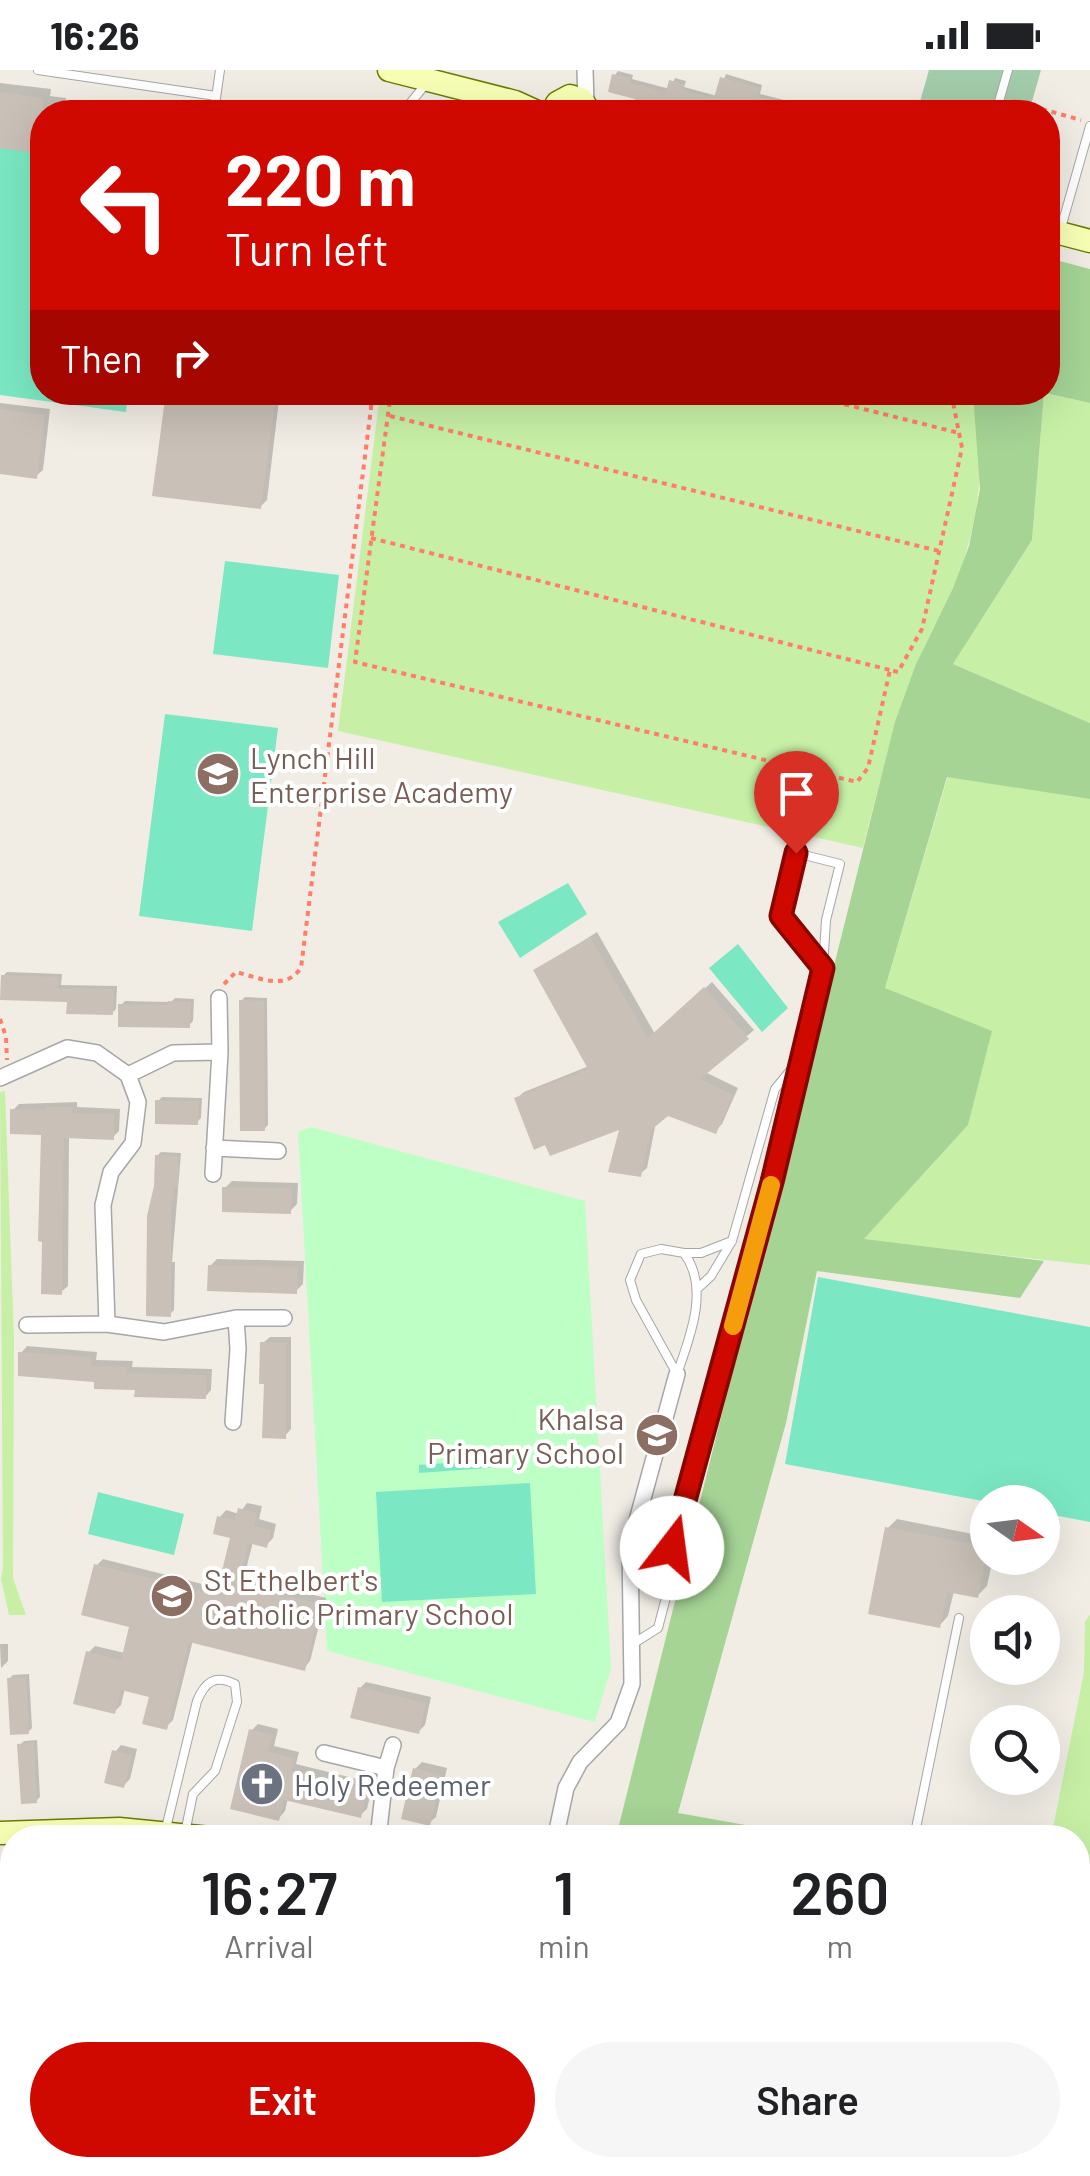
<!DOCTYPE html>
<html lang="en">
<head>
<meta charset="utf-8">
<style>
  :root { --surface:#fff; --page:#f6f6f6; --text:#202124; --muted:#757577; --accent:#cf0900 }
  body { margin:0; font-family:Barlow,sans-serif; background:var(--page); color:var(--text); height:100vh; display:flex; flex-direction:column; font-size:38px; white-space:nowrap }
  * { box-sizing:border-box; margin:0 }
  p { font-size:32px; color:var(--muted) }
  .icon { flex:none; width:55px; height:55px; fill:none; stroke:currentColor; stroke-width:2; stroke-linecap:round; stroke-linejoin:round }
  .map { position:relative; flex:1; overflow:hidden }
  .side { position:absolute; left:0px; top:1755px; width:1090px; height:352px; display:flex; flex-direction:column; background:var(--surface); border-radius:40px 40px 0 0; box-shadow:0 10px 40px #0002 }
  .side>* { flex:none }
  .hud { position:absolute; left:30px; top:30px; width:1030px; height:305px; border-radius:40px; box-shadow:0 10px 40px #0002; background:#cf0900; color:#fff; overflow:hidden }
  .needle { width:65px; rotate:104deg }
  .controls { position:absolute; left:970px; top:1415px; display:grid; gap:20px }
  .controls a { display:grid; place-items:center; width:90px; height:90px; border-radius:50%; background:var(--surface); box-shadow:0 10px 40px #0002; font-size:50px }
  .pin { position:absolute; display:grid; place-items:center; width:85px; height:85px; color:#fff; margin:-102px -42px; border-radius:50% 50% 50% 0; rotate:-45deg; box-shadow:0 0 10px #0007 }
  .pin .icon { rotate:45deg }
  .me { position:absolute; width:110px; margin:-55px; rotate:15deg; stroke-linejoin:round; filter:drop-shadow(0 0 8px #0008) }
  .turn { display:flex; align-items:center; gap:35px; height:210px; padding:0 30px; font-size:45px }
  .turn .icon { width:130px; height:130px; stroke-width:2.5 }
  .turn b { display:block; font-size:70px; line-height:85px }
  .then { display:flex; align-items:center; height:95px; padding:0 30px; background:#0003; gap:20px; font-size:38px }
  .eta { display:flex; justify-content:space-evenly; align-items:center; height:170px; text-align:center }
  .eta b { font-size:60px; font-weight:600; line-height:70px }
  .button { display:flex; gap:20px; margin-top:auto; padding:20px 30px }
  .button a { flex:1; height:115px; border-radius:60px; background:var(--accent); color:#fff; font-size:40px; font-weight:600; line-height:115px; text-align:center }
  .button a+a { background:var(--page); color:var(--text) }
  .status { display:flex; justify-content:space-between; align-items:center; height:70px; padding:0 50px; background:var(--surface); direction:ltr }
  .status svg { height:28px; fill:currentColor }
  .map>svg:first-child { display:block }
  .grass { fill:#c7f0a6 }
  .forest { fill:#a5d495 }
  .cemetery { fill:#a3ccab }
  .park { fill:#beffc6 }
  .pitch { fill:#7be8c3 }
  .shadow { fill:#0003 }
  .building { fill:#c9c0b7 }
  .lines { fill:none; stroke-linecap:round; stroke-linejoin:round }
  .lane-casing { stroke:#a6a6a6; stroke-width:10 }
  .street-casing { stroke:#a6a6a6; stroke-width:18 }
  .secondary-casing { stroke:#697d00; stroke-width:25 }
  .path { stroke:#ff7e68; stroke-width:4; stroke-dasharray:5 5; stroke-linecap:butt }
  .lane { stroke:#fff; stroke-width:8 }
  .street { stroke:#fff; stroke-width:15 }
  .secondary { stroke:#f8ffb5; stroke-width:22 }
  .route-casing { stroke:#870600; stroke-width:25 }
  .route { stroke:#cf0900; stroke-width:18 }
  .slow { stroke:#f59e0b; stroke-width:18 }
  .labels { text-anchor:middle; dominant-baseline:central; stroke-width:8; stroke-linejoin:round; paint-order:stroke }
  .education-label { font-size:30px; fill:#785e54; stroke:#fff; text-anchor:start }
  .worship-label { font-size:30px; fill:#5b616d; stroke:#fff; text-anchor:start }
</style>
</head>
<body>
<div class="status"><b>16:26</b><svg viewBox="0 0 49 12"><path d="M0 12V9h3v3zM5 12V6h3v6zM10 12V3h3v9zM15 12V0h3v12zM26 1h20v11H26zM47 4h2v5h-2z"/></svg></div>
<div class="map">
<svg width="1090" height="2106" viewBox="0 0 1090 2106">
  <rect width="100%" height="100%" fill="#f1ede5"/>
  <path class="grass" d="M380,323H973C989,383 978,460 953,518C941,546 924,572 914,601C893,659 878,718 863,778L338,661Z
    M1044,323L1090,333V653L953,594L1032,470Z
    M948,706L1090,729V1195L863,1170L968,1055L991,962L885,918Z
    M5,1021L14,1269L13,1508L26,1545H9L1,1509L3,1497L0,1022Z
    M1090,1544V1832L1078,1828V1768H1051L1084,1602L1085,1552Z
    M1078,1894L1090,1897V1983L1078,1979Z"/>
  <path class="forest" d="M1048,188L1090,199V333L1045,323L1048,322Z
    M973,323H1044L1032,470L953,594L1090,653V729L947,707L885,918L992,961L968,1055L864,1169L1044,1191L1020,1228L817,1201L786,1353L678,1743L814,1767H616L895,652L916,594L953,518L969,476L980,419Z"/>
  <path class="cemetery" d="M929,0H1041L1029,42H917Z"/>
  <path class="park" d="M311,1057L585,1131L611,1598L595,1652L327,1581L298,1062Z"/>
  <path class="pitch" d="M0,36L48,42H42V322L128,323L126,342L0,325Z
    M225,491L339,505L328,598L213,584Z
    M165,644L278,658L252,861L139,846Z
    M568,813L587,844L520,888L498,852Z
    M738,874L788,938L762,962L709,898Z
    M818,1207L1090,1257V1452L1043,1443L1042,1432H988L785,1394Z
    M501,1389L502,1397L419,1403V1395Z
    M530,1413L536,1524L382,1532L376,1422Z
    M98,1422L184,1444L174,1485L88,1464Z"/>
  <path class="shadow" d="M618,1L633,5L632,9L670,19L675,8L686,11L684,17L717,26L726,4L762,15L760,24L834,42H682L637,32L638,27L615,5Z
    M0,13L51,19L50,26L66,28L64,42H42V73L35,80L0,76Z
    M224,322H317L310,334L279,330L267,430L260,437L167,330L174,323L223,329Z
    M0,333L50,339L43,400L36,406L0,402Z
    M597,862L655,964L712,912L754,960L705,1002L738,1018L722,1054L715,1061L668,1044L656,1052L647,1098L640,1104L622,1056L517,1028L524,1022L589,996L536,901Z
    M7,902L62,904L61,915L117,916L116,939L112,943L69,930L3,906Z
    M245,927L267,928L268,1055L264,1059L241,931Z
    M175,928L194,929L193,951L189,955L121,935L125,931L171,932Z
    M162,1027L202,1028L201,1048L197,1052L158,1031Z
    M77,1032V1037L120,1039L119,1061L113,1067L69,1066L68,1216L61,1222L44,1062L13,1040L19,1034Z
    M161,1082L181,1083L172,1192H175L174,1240L170,1244L156,1117L157,1086Z
    M232,1111L298,1113L297,1134L290,1141L225,1118Z
    M217,1189L304,1191L303,1214L296,1221L210,1196Z
    M270,1267H291V1359L285,1366L266,1311L263,1273Z
    M27,1276L97,1282L96,1290L133,1291L132,1297L212,1299L211,1320L205,1327L137,1318L21,1283Z
    M247,1433L262,1436L259,1449L276,1454L273,1468L266,1475L253,1472L244,1507L326,1528L310,1591L304,1598L193,1570L173,1650L166,1657L152,1625L125,1618L121,1635L114,1642L89,1582L95,1576L125,1583L132,1556L96,1496L103,1489L206,1515L215,1500L224,1502L234,1466L220,1447L226,1440L239,1444Z
    M897,1449L988,1467V1488H993L987,1516L977,1526L954,1521L948,1546L939,1556L888,1458Z
    M0,1574H8V1591L1,1598Z
    M29,1604L32,1658L28,1662L9,1609L13,1605Z
    M366,1612L431,1627L425,1655L418,1662L360,1618Z
    M258,1654L278,1659L274,1676L299,1682L296,1694L373,1713L367,1739L360,1745L288,1728L285,1741L279,1748L251,1661Z
    M37,1670L40,1727L36,1731L20,1675L24,1671Z
    M121,1675L137,1679L130,1709L123,1716L115,1682Z
    M422,1692L447,1698L436,1747L429,1753L415,1699Z
    M12,1864V1886L0,1887V1866Z
    M11,1983L12,1999L0,2006V1984Z
    M1089,2017L1090,2018V2060L1078,2050V2018L1085,2020Z
    M38,2095L39,2106H0V2100Z
    M585,2095H607L605,2106H583Z
    M680,2095H704L700,2106H676Z
    M804,2095H869L895,2103V2106H816L813,2105L815,2098Z
    M135,2097L136,2106H64Z
    M440,2097L441,2106H373Z
    M232,2098L233,2106H170Z
    M332,2100L333,2106H287Z"/>
  <path class="building" d="M612,4L631,8L630,13L666,22L669,10L684,14L682,20L714,28L720,7L760,18L758,27L799,37L798,42H675L651,38L634,34L635,29L608,22Z
    M0,22L43,28L42,67L38,66L36,83L0,78Z
    M221,322H276L261,439L152,426L165,329L220,335Z
    M0,339L45,345L37,409L0,404Z
    M590,867L648,968L704,917L749,969L700,1009L733,1025L716,1064L668,1046L651,1060L641,1107L608,1102L619,1060L550,1086L545,1075L534,1080L514,1028L588,999L533,900Z
    M1,905L59,907L58,918L114,919L113,945L66,944L67,932L0,930Z
    M239,930L264,931L265,1061H240Z
    M168,931L191,932L190,958L118,957V934L168,935Z
    M155,1030L199,1031L198,1055L155,1054Z
    M46,1037H72V1043L114,1044V1070L64,1068L62,1225L41,1224L42,1172L38,1171L41,1065L10,1064V1039L46,1040Z
    M155,1085L178,1086V1117H174V1129H171V1247L146,1246L147,1146L154,1116Z
    M222,1117L292,1118L291,1144L222,1142Z
    M208,1195L298,1197L297,1224L207,1221Z
    M260,1272L286,1273V1369L262,1368L264,1314H259Z
    M18,1282L91,1287V1296L127,1297V1303L207,1305L206,1329L134,1327L135,1320L94,1319V1312L18,1306Z
    M238,1438L257,1443L254,1456L271,1460L267,1478L249,1473L239,1514L321,1534L305,1601L189,1572L167,1660L142,1654L149,1627L121,1620L115,1644L73,1634L86,1581L121,1590L129,1557L81,1545L94,1494L202,1521L206,1505L220,1509L230,1468L213,1464L217,1446L235,1450Z
    M885,1457L988,1477L978,1528L947,1522L940,1558L868,1544Z
    M26,1607L29,1664L10,1665L7,1608Z
    M358,1617L426,1633L419,1664L350,1648Z
    M249,1659L273,1665L268,1682L294,1688L291,1701L368,1719L361,1748L284,1730L279,1751L230,1739Z
    M34,1673L37,1733L21,1734L17,1674Z
    M112,1680L132,1685L124,1718L104,1713Z
    M413,1698L442,1705L430,1756L401,1749Z"/>
  <g class="lines">
    <g class="lane-casing">
      <path id="lane" d="M38,0L216,26
        M214,42L220,0
        M403,42L425,15
        M996,42L1008,0
        M1061,158L1090,56
        M661,1179L684,1183C710,1218 690,1267 677,1304L636,1230L630,1210L641,1184Z
        M684,1183H701L732,1171
        M697,1219L711,1206L732,1171L775,1019L799,990
        M631,1575L658,1558L674,1497L673,1478L772,1112L823,898L826,850L840,794L796,783L781,847L823,898
        M166,1758L197,1631C205,1612 215,1604 235,1614L237,1632L215,1701L193,1724L185,1763
        M914,1768L959,1548"/>
    </g>
    <g class="street-casing">
      <path id="street" d="M585,0L586,33
        M128,1005L173,983L220,982
        M0,1008L67,978L97,983L128,1005L138,1032L133,1073L111,1102L103,1135L107,1254
        M214,1078L278,1081
        M213,1104L220,982L219,928
        M27,1255L107,1254L164,1262L236,1248H284
        M233,1352L238,1279L236,1248
        M324,1683L386,1698L378,1768
        M386,1698L393,1675
        M556,1765L566,1718L580,1692L618,1653L632,1614L630,1476L677,1304
        M0,1839L12,1837
        M1078,1984L1090,1987
        M0,2060L12,2059
        M538,2106L539,2095"/>
    </g>
    <g class="secondary-casing">
      <path id="secondary" d="M389,0L515,32L537,42
        M553,42L557,33L570,26L581,29L590,42
        M1048,160L1090,171
        M0,1763L119,1759L210,1768
        M546,1768H567
        M1078,1883L1090,1887"/>
    </g>
    <path class="path" d="M1013,31L1081,50
      M391,322L355,592L857,712L868,698L890,600L898,602L922,559L962,378L951,322
      M796,322L959,363
      M390,346L939,481
      M371,468L890,600
      M224,914L236,902C260,908 285,921 301,898L373,322
      M0,949L6,967L7,990
      M1078,1942L1090,1945"/>
    <use href="#lane" class="lane"/>
    <use href="#street" class="street"/>
    <use href="#secondary" class="secondary"/>
  </g>
  <g class="lines">
    <g class="route-casing">
      <path id="route" d="M672,1478L772,1112L823,898L781,846L796,783"/>
    </g>
    <use href="#route" class="route"/>
    <path class="slow" d="M733,1256L771,1115"/>
  </g>
  <defs>
    <g id="school-disc" transform="scale(2.25)"><circle r="9.5" fill="#8d6e63" stroke="#fff"/><path d="M0-5L7-2L0 1L-7-2ZM-4 1L0 2.5L4 1V4Q0 6-4 4Z" fill="#fff"/></g>
    <g id="church-disc" transform="scale(2.25)"><circle r="9.5" fill="#6b7280" stroke="#fff"/><path d="M-1.2-6h2.4v3.5h3.3v2.4h-3.3V6h-2.4V-.1h-3.3v-2.4h3.3Z" fill="#fff"/></g>
  </defs>
  <g fill-rule="evenodd">
    <use href="#school-disc" x="218" y="704"/>
    <use href="#school-disc" x="657" y="1365"/>
    <use href="#school-disc" x="172" y="1526"/>
    <use href="#church-disc" x="262" y="1714"/>
  </g>
  <g class="labels">
    <g class="education-label">
      <text x="250" y="687">Lynch Hill<tspan x="250" dy="34">Enterprise Academy</tspan></text>
      <text x="624" y="1348" text-anchor="end">Khalsa<tspan x="624" dy="34">Primary School</tspan></text>
      <text x="204" y="1509">St Ethelbert's<tspan x="204" dy="34">Catholic Primary School</tspan></text>
    </g>
    <g class="worship-label">
      <text x="294" y="1714">Holy Redeemer</text>
    </g>
  </g>
</svg>
<div class="controls">
<a><svg class="needle" viewBox="-14 -14 28 28"><path d="M0-13l5 13h-10z" fill="#e53935"/><path d="M0 13l5-13h-10z" fill="#757577"/></svg></a>
<a><svg class="icon" aria-label="sound" viewBox="0 0 24 24"><path d="M4 9h4l5-4v14l-5-4H4zM17 9q2 3 0 6"/></svg></a>
<a><svg class="icon" aria-label="search" viewBox="0 0 24 24"><circle cx="10" cy="10" r="6"/><path d="M15 15l6 6"/></svg></a>
</div>
<div class="pin" style="left:796px;top:783px;background:#d93025"><svg class="icon" aria-label="arrive" viewBox="0 0 24 24"><path d="M6 21V4h12l-3 4 3 4H6"/></svg></div>
<svg class="me" style="left:672px;top:1478px" viewBox="-20 -20 40 40"><circle r="19" fill="#fff"/><path d="M0-13L10 11 0 6-10 11z" fill="#cf0900"/></svg>
<div class="hud">
<div class="turn"><svg class="icon" aria-label="left" viewBox="0 0 24 24"><path d="M17 20v-9H6M10 6l-5 5 5 5"/></svg><div><b>220 m</b>Turn left</div></div>
<div class="then">Then<svg class="icon" aria-label="right" viewBox="0 0 24 24"><path d="M7 20v-9h11M14 6l5 5-5 5"/></svg></div>
</div>
<section class="side">
<div class="eta">
<div><b>16:27</b><p>Arrival</p></div>
<div><b>1</b><p>min</p></div>
<div><b>260</b><p>m</p></div>
</div>
<div class="button"><a>Exit</a><a>Share</a></div>
</section>
</div>
</body>
</html>
